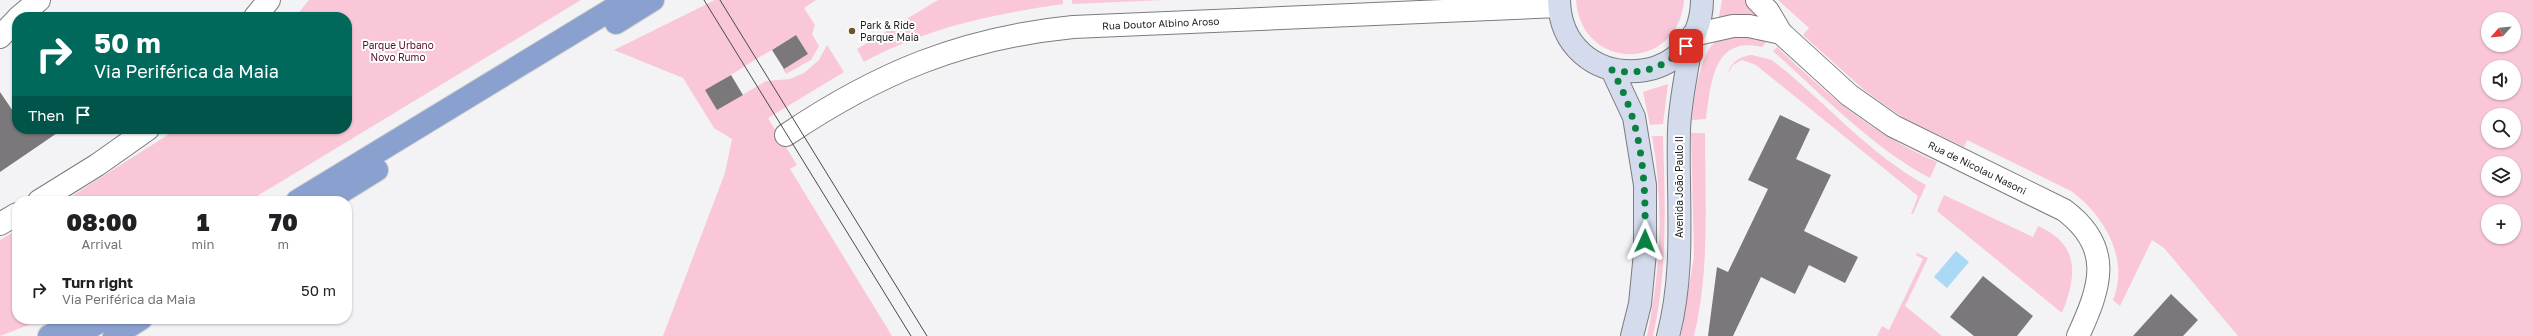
<!DOCTYPE html>
<html lang="en">
<head>
<meta charset="utf-8">
<style>
  :root { --surface:#fff; --page:#f6f6f6; --text:#202124; --muted:#757577 }
  body { margin:0; font-family:"Golos Text",sans-serif; background:var(--page); color:var(--text); height:100vh; display:flex; flex-direction:column; font-size:15px; white-space:nowrap }
  * { box-sizing:border-box; margin:0 }
  p { font-size:13px; color:var(--muted) }
  .icon { flex:none; width:22px; height:22px; fill:none; stroke:currentColor; stroke-width:2; stroke-linecap:round; stroke-linejoin:round }
  .map { position:relative; flex:1; overflow:hidden }
  .drawer { position:absolute; left:12px; top:196px; width:340px; height:128px; display:flex; flex-direction:column; background:var(--surface); border-radius:16px; box-shadow:0 1px 3px #0004 }
  .drawer>* { flex:none }
  .hud { position:absolute; left:12px; top:12px; width:340px; height:122px; border-radius:16px; box-shadow:0 1px 3px #0004; background:#00695c; color:#fff; overflow:hidden }
  .needle { width:26px; rotate:243deg }
  .buttons { position:absolute; left:2481px; top:12px; display:grid; gap:8px }
  .buttons a { display:grid; place-items:center; width:40px; height:40px; border-radius:50%; background:var(--surface); box-shadow:0 1px 3px #0004; font-size:20px }
  .pin { position:absolute; display:grid; place-items:center; width:34px; height:34px; color:#fff; margin:-17px; border-radius:8px; box-shadow:0 2px 6px #0006 }
  .me { position:absolute; width:44px; margin:-22px; rotate:1deg; stroke-linejoin:round; filter:drop-shadow(0 0 3px #0008) }
  .turn { display:flex; align-items:center; gap:14px; height:84px; padding:0 16px; font-size:18px }
  .turn .icon { width:52px; height:52px; stroke-width:2.5 }
  .turn b { display:block; font-size:28px; line-height:34px }
  .then { display:flex; align-items:center; height:38px; padding:0 16px; background:#0003; gap:8px; font-size:15px }
  .eta { display:flex; justify-content:space-evenly; align-items:center; height:68px; text-align:center }
  .eta b { font-size:24px; font-weight:800; line-height:28px }
  ul { padding:0; list-style:none }
  li { display:flex; align-items:center; gap:12px; height:52px; padding:0 16px }
  li div { flex:1 }
  li b { display:block; font-size:15px }
  li em { font-style:normal }
  .map>svg:first-child { display:block }
  .green { fill:#f9c7d7; fill-rule:evenodd }
  .water { fill:#aad9f5 }
  .building { fill:#7a787a }
  .lines { fill:none; stroke-linecap:round; stroke-linejoin:round }
  .minor-casing { stroke:#7c7b7e; stroke-width:24 }
  .secondary-casing { stroke:#7c7b7e; stroke-width:24 }
  .trunk-casing { stroke:#cfcfcf; stroke-width:24 }
  .minor { stroke:#fff; stroke-width:22 }
  .secondary { stroke:#d3dbed; stroke-width:22 }
  .trunk { stroke:#8aa0ce; stroke-width:22 }
  .tram { stroke:#49494b; stroke-width:1 }
  .route { stroke:#0b8043; stroke-width:7; stroke-dasharray:0 12.6 }
  .poi-dot { fill:#695826; stroke:#fff; stroke-width:1.5 }
  .labels { text-anchor:middle; dominant-baseline:central; stroke-width:4; stroke-linejoin:round; paint-order:stroke }
  .street-label { font-size:10px; fill:#232324; stroke:#fff }
  .poi-label { font-size:10px; fill:#232324; stroke:#fff; text-anchor:start }
  .park-label { font-size:10px; fill:#570f30; stroke:#fff }
</style>
</head>
<body>
<div class="map">
<svg width="2533" height="336" viewBox="0 0 2533 336">
  <rect width="100%" height="100%" fill="#f3f3f6"/>
  <path class="green" d="M309,0H581L249,201H64L166,136L174,129H347V17H295Z
    M715,0H816L804,8L815,25L812,34L819,46L811,60L786,74L783,69L808,54L796,35L706,90L717,110L766,81L790,79L804,73L819,60L827,45L844,72L768,118L797,165L790,169L892,336H663L725,173L732,139L714,128L683,78L614,50Z
    M938,0H1063V4C994,14 926,28 864,62L857,49Z
    M1072,0H1164L1072,4Z
    M1576,0H1684V1C1677,73 1581,71 1576,0Z
    M1722,0H1745L1768,22H1718Z
    M1778,0H2533V336H2238L2164,248L2152,240L2120,306L2113,300C2130,259 2104,215 2071,191L1967,140L1964,147L1904,118L1882,103L1863,89L1803,35L1809,28ZM2488,19H2514V45H2488ZM2488,67H2514V93H2488ZM2488,115H2514V141H2488ZM2488,163H2514V189H2488ZM2488,211H2514V237H2488Z
    M1741,33L1769,39L1762,47C1712,35 1711,86 1706,119L1692,120C1693,102 1700,58 1712,45C1719,37 1731,36 1741,33Z
    M1777,47C1830,97 1870,132 1937,162L1930,178C1874,149 1820,93 1773,51Z
    M1752,55L1772,60C1825,101 1866,152 1926,185L1913,214H1911L1918,196L1756,65L1742,60L1733,65L1728,73C1731,62 1740,56 1752,55Z
    M1668,84L1663,124L1650,125L1643,92Z
    M1691,133H1705C1705,201 1710,270 1694,336H1681L1694,256Z
    M1652,136H1663C1665,203 1668,269 1653,336H1647C1661,270 1664,203 1652,136Z
    M1944,195L2033,237L2038,226C2080,244 2077,276 2062,313L1937,211Z
    M17,230V319H44L0,336V240Z
    M1917,253L1928,258L1905,306L1942,336H1877L1882,326L1889,330L1923,259L1916,255Z"/>
  <path class="water" d="M1956,251L1969,262L1947,288L1934,277Z"/>
  <path class="building" d="M796,35L808,54L784,69L772,50Z
    M731,75L743,95L717,110L705,90Z
    M0,92L17,117V129H63L0,172Z
    M1780,115L1810,129L1796,159L1831,175L1804,231L1858,257L1845,283L1809,265L1795,294L1761,277L1733,336H1708L1717,267L1728,272L1768,189L1748,180Z
    M1983,276L2033,316L2017,336H1974L1950,317Z
    M2171,294L2198,320L2183,336H2133Z"/>
  <g class="lines">
    <g class="minor-casing">
      <g id="minor">
        <path id="s1" d="M1757,0L1768,11L1781,33L1849,95L1893,126L2064,210C2115,248 2100,288 2078,336"/>
        <path d="M19,17L39,0"/>
        <path d="M255,17L269,0"/>
        <path d="M1693,35L1733,26H1749L1781,33"/>
        <path d="M0,37L17,19"/>
        <path id="s2" d="M786,135C878,73 962,38 1073,27L1559,6"/>
        <path d="M39,201L97,165L148,129"/>
        <path d="M0,224L17,214"/>
      </g>
    </g>
    <g class="secondary-casing">
      <path id="secondary" d="M1559,0C1561,95 1701,95 1702,0
        M1612,70L1634,117L1645,185V253L1640,304L1632,336
        M1668,336C1686,269 1677,199 1679,130C1680,99 1688,68 1692,37"/>
    </g>
    <g class="trunk-casing">
      <path id="trunk" d="M616,23L653,0
        M297,201L627,0
        M327,201L377,170
        M49,336L82,319
        M76,336L104,319
        M114,336L141,319"/>
    </g>
    <use href="#minor" class="minor"/>
    <use href="#secondary" class="secondary"/>
    <use href="#trunk" class="trunk"/>
    <path class="tram" d="M704,0L911,336
      M720,0L927,336"/>
  </g>
  <g class="lines">
    <path class="route" d="M1645,241C1646,180 1643,124 1612,70C1641,76 1665,68 1686,46"/>
  </g>
  <circle class="poi-dot" cx="852" cy="31" r="4"/>
  <g class="labels">
    <g class="street-label">
      <text stroke="none"><textPath href="#s2" startOffset="398">Rua Doutor Albino Aroso</textPath></text>
      <text stroke="none"><textPath href="#s1" startOffset="281">Rua de Nicolau Nasoni</textPath></text>
      <text transform="translate(1679 187) rotate(-90)">Avenida João Paulo II</text>
    </g>
    <g class="poi-label">
      <text x="860" y="25">Park &amp; Ride<tspan x="860" dy="12">Parque Maia</tspan></text>
    </g>
    <g class="park-label">
      <text x="398" y="45">Parque Urbano<tspan x="398" dy="12">Novo Rumo</tspan></text>
    </g>
  </g>
</svg>
<div class="buttons">
<a><svg class="needle" viewBox="-14 -14 28 28"><path d="M0-13l5 13h-10z" fill="#e53935"/><path d="M0 13l5-13h-10z" fill="#757577"/></svg></a>
<a><svg class="icon" aria-label="sound" viewBox="0 0 24 24"><path d="M4 9h4l5-4v14l-5-4H4zM17 9q2 3 0 6"/></svg></a>
<a><svg class="icon" aria-label="search" viewBox="0 0 24 24"><circle cx="10" cy="10" r="6"/><path d="M15 15l6 6"/></svg></a>
<a><svg class="icon" aria-label="layers" viewBox="0 0 24 24"><path d="M12 4l9 5-9 5-9-5zM3 14l9 5 9-5"/></svg></a>
<a>+</a>
</div>
<div class="pin" style="left:1686px;top:46px;background:#d93025"><svg class="icon" aria-label="arrive" viewBox="0 0 24 24"><path d="M6 21V4h12l-3 4 3 4H6"/></svg></div>
<svg class="me" style="left:1645px;top:241px" viewBox="-20 -20 40 40"><path d="M0-17L14 15 0 8-14 15z" fill="#0b8043" stroke="#fff" stroke-width="4"/></svg>
<div class="hud">
<div class="turn"><svg class="icon" aria-label="right" viewBox="0 0 24 24"><path d="M7 20v-9h11M14 6l5 5-5 5"/></svg><div><b>50 m</b>Via Periférica da Maia</div></div>
<div class="then">Then<svg class="icon" aria-label="arrive" viewBox="0 0 24 24"><path d="M6 21V4h12l-3 4 3 4H6"/></svg></div>
</div>
<section class="drawer">
<div class="eta">
<div><b>08:00</b><p>Arrival</p></div>
<div><b>1</b><p>min</p></div>
<div><b>70</b><p>m</p></div>
</div>
<ul>
<li><svg class="icon" aria-label="right" viewBox="0 0 24 24"><path d="M7 20v-9h11M14 6l5 5-5 5"/></svg><div><b>Turn right</b><p>Via Periférica da Maia</p></div><em>50 m</em></li>
</ul>
</section>
</div>
</body>
</html>
